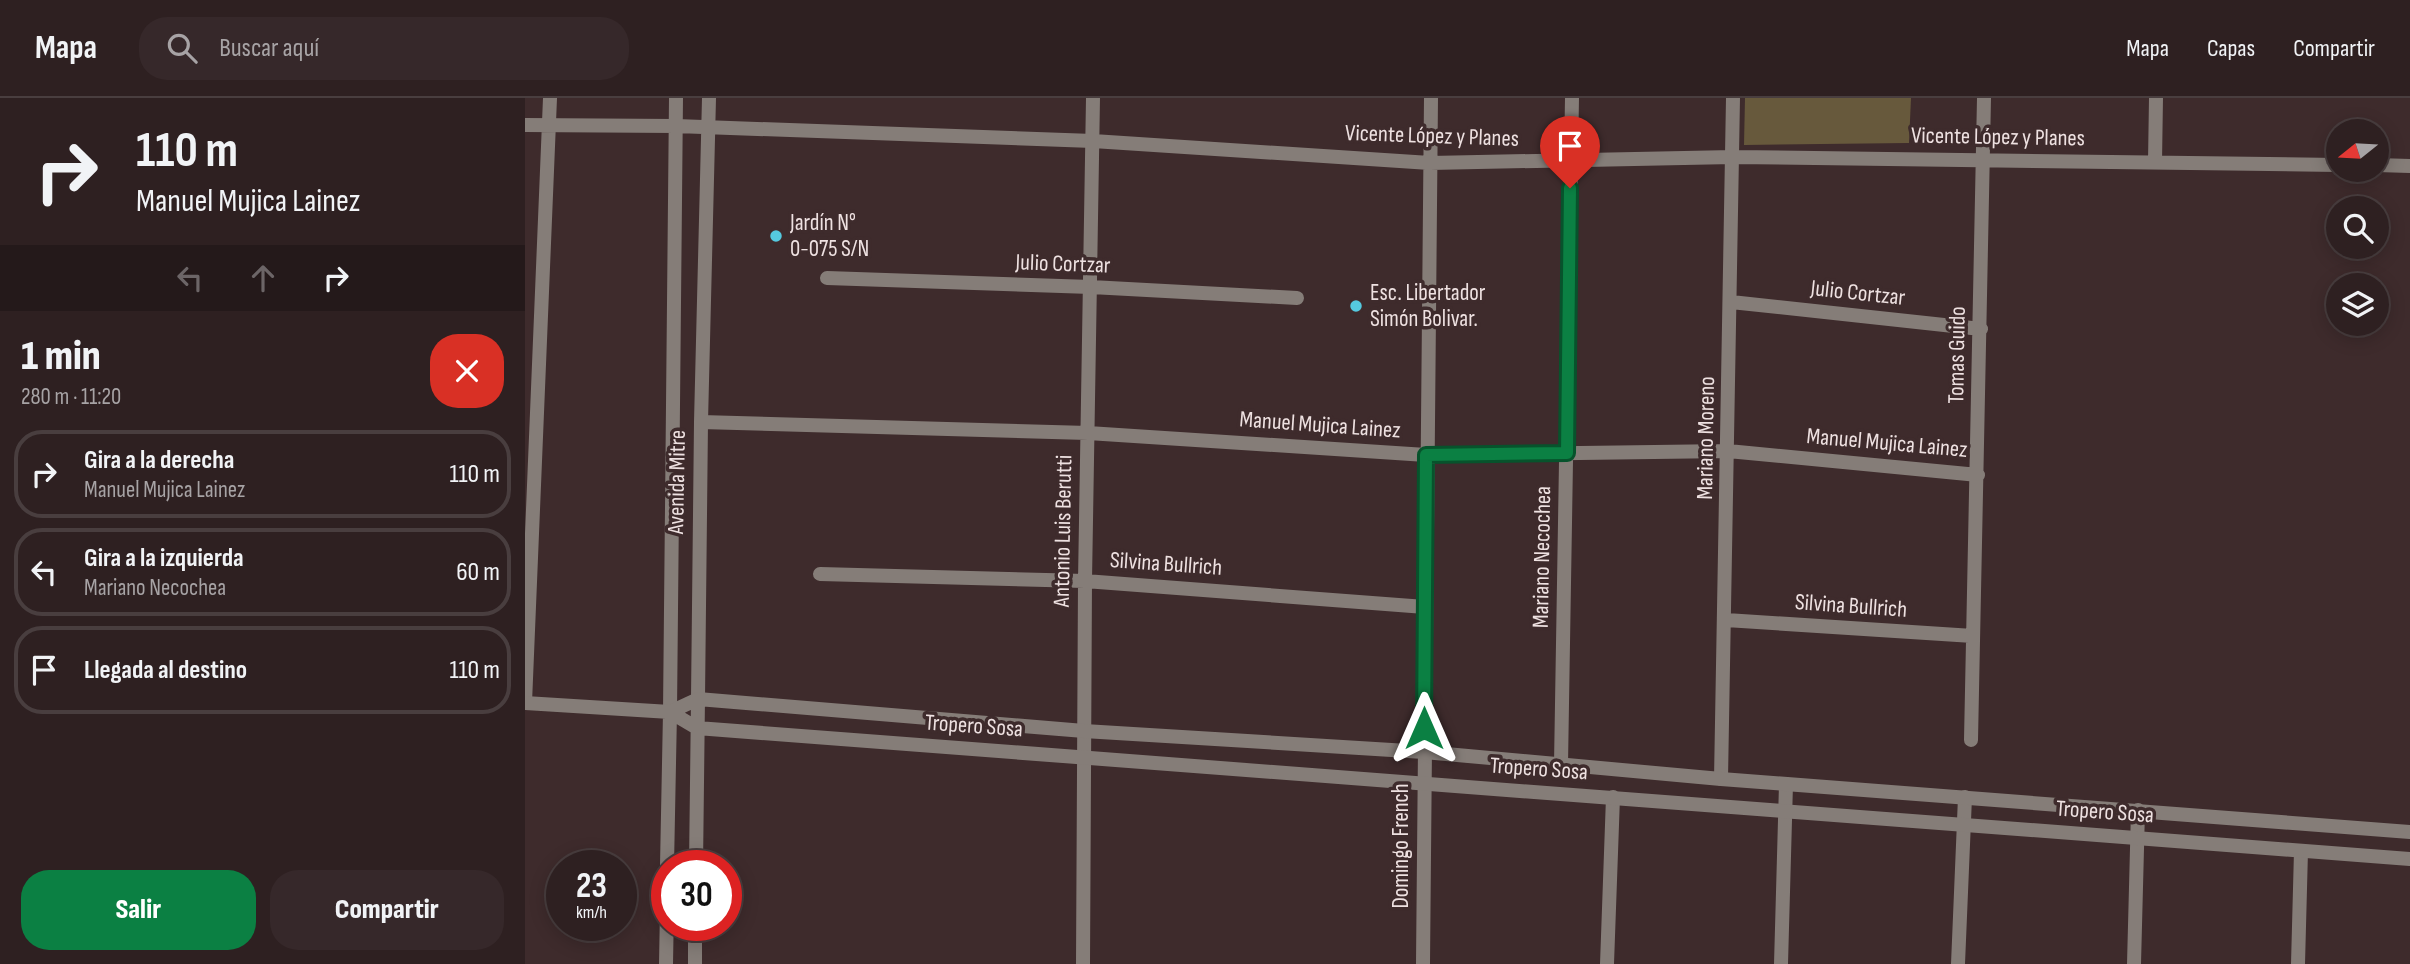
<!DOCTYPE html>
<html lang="es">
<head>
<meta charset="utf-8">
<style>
  :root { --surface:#2e2021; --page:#36282a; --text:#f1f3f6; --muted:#a7a3a5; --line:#493e3f; --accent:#0b8043 }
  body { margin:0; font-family:"Sofia Sans Condensed",sans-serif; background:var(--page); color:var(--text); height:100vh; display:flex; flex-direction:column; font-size:26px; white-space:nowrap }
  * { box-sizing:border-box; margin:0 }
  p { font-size:23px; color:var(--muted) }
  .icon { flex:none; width:38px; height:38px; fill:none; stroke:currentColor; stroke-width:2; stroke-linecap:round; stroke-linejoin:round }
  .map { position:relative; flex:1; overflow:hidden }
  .side { display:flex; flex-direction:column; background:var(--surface); width:525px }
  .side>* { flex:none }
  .banner { background:#2e2021; color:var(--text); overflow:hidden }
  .needle { width:46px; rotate:252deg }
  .buttons { position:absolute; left:1801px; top:21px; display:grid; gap:14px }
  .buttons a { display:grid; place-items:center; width:63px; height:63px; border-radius:50%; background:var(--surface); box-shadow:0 4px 18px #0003,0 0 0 2px var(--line); font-size:35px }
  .speed { position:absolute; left:21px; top:752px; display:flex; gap:14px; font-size:35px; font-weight:700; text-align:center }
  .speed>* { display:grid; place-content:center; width:91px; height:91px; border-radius:50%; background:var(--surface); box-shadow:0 4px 18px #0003,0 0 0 2px var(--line); line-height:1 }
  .speed small { font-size:18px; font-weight:400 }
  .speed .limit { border:10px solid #d22; background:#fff; color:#111 }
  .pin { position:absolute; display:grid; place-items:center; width:60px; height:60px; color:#fff; margin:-72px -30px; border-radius:50% 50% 50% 0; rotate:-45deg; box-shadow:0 0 7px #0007 }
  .pin .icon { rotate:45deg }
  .me { position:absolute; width:77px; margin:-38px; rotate:0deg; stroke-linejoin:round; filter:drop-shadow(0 0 5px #0008) }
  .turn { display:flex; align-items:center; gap:24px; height:147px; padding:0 21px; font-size:32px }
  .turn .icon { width:91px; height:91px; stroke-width:2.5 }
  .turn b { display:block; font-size:49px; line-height:60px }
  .lanes { display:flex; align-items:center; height:66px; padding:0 21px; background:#0003; justify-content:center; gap:35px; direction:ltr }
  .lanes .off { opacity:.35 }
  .round { display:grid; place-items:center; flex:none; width:74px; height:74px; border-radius:28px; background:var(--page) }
  .head { display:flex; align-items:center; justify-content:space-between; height:119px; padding:0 21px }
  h1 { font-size:42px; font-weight:800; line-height:52px }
  .cta { display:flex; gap:14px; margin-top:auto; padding:14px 21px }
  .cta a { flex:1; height:80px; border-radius:28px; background:var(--accent); color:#fff; font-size:28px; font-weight:800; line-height:80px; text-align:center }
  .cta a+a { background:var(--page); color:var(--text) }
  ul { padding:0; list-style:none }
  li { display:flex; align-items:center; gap:21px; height:88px; margin:0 14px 10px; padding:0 7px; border:4px solid var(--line); border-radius:28px }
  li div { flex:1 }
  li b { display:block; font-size:26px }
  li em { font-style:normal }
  header { display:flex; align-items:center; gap:42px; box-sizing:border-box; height:98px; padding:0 35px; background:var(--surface); border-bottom:2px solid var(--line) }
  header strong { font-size:33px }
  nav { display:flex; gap:38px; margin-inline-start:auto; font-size:24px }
  .search { width:490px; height:63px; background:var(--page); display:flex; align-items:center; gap:18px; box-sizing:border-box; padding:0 24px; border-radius:28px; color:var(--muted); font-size:26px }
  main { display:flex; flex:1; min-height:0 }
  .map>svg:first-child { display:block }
  .green { fill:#67593c }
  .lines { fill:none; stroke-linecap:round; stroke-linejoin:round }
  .minor { stroke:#857d78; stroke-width:14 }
  .tertiary { stroke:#857d78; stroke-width:14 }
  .route-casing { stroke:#07532c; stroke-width:18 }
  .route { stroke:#0b8043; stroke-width:12 }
  .poi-dot { fill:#55cae0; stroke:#3e2b2c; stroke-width:2.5 }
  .labels { text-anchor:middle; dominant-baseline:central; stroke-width:7; stroke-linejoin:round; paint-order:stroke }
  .street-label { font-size:23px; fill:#eee1e1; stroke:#3e2b2c }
  .poi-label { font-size:23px; fill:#eee1e1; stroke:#3e2b2c; text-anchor:start }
</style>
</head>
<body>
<header>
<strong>Mapa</strong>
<div class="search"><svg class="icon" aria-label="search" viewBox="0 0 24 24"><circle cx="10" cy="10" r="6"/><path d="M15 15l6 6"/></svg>Buscar aquí</div>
<nav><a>Mapa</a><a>Capas</a><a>Compartir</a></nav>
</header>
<main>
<section class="side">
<div class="banner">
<div class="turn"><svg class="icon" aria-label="right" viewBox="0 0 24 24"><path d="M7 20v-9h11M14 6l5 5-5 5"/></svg><div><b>110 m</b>Manuel Mujica Lainez</div></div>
<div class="lanes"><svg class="icon off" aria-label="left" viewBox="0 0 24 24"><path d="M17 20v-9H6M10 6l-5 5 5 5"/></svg><svg class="icon off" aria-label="ahead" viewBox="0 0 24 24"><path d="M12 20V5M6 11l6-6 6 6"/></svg><svg class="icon" aria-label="right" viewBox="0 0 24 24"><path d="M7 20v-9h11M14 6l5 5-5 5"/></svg></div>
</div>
<div class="head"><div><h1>1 min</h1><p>280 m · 11:20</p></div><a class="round" style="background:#d93025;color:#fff"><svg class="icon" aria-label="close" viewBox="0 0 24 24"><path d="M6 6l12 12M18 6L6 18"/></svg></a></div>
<ul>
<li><svg class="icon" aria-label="right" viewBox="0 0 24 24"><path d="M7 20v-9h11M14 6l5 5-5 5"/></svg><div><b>Gira a la derecha</b><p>Manuel Mujica Lainez</p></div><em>110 m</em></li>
<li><svg class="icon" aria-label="left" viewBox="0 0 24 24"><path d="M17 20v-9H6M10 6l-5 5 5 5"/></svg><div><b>Gira a la izquierda</b><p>Mariano Necochea</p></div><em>60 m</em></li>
<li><svg class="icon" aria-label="arrive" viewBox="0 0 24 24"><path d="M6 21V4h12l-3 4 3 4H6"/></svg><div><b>Llegada al destino</b></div><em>110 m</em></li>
</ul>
<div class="cta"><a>Salir</a><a>Compartir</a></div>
</section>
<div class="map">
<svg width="1885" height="866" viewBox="0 0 1885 866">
  <rect width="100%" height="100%" fill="#3e2b2c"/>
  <path class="green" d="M1220,0H1386L1384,45L1219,47Z"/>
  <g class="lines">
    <path class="minor" d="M0,27L151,28L568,43L905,65L1208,59L1813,67
      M1630,64L1631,0
      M1852,67L1885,68
      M302,180L566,189L772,200
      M1206,204L1456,231
      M176,324L563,335L901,357L1203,353L1453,377
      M295,476L560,483L900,509
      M1201,522L1448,538
      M173,601L176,324L184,0
      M0,605L25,0
      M145,614L151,0
      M1446,642L1459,0
      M1036,667L1047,0
      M1196,681L1208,0
      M558,866L560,483L568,0
      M898,866L906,0
      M1082,866L1088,699
      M1256,866L1261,686
      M1433,866L1440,699
      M1609,866L1613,712
      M1773,866L1776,753"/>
    <path class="tertiary" d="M0,605L145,614L172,630L1885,761
      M145,614L173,601L559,633L899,654L1196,681L1885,734
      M142,768L145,614
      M171,768L173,601
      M141,866L142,810
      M170,866V828"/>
  </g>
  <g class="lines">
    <g class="route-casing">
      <path id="route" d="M899,630L901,357L1042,355L1045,90"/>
    </g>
    <use href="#route" class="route"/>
  </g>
  <g class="poi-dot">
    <circle cx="251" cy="138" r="7"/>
    <circle cx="831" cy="208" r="7"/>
  </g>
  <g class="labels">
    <g class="street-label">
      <text transform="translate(907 38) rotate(2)">Vicente López y Planes</text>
      <text transform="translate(1473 39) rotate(1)">Vicente López y Planes</text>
      <text transform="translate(538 166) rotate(2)">Julio Cortzar</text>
      <text transform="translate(1333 195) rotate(6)">Julio Cortzar</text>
      <text transform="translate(1432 257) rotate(-89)">Tomas Guido</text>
      <text transform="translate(795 327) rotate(4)">Manuel Mujica Lainez</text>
      <text transform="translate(1181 340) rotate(-89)">Mariano Moreno</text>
      <text transform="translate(1362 345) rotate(5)">Manuel Mujica Lainez</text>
      <text transform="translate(152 384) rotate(-89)">Avenida Mitre</text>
      <text transform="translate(538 433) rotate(-89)">Antonio Luis Berutti</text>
      <text transform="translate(1017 459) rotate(-89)">Mariano Necochea</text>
      <text transform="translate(641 466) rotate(4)">Silvina Bullrich</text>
      <text transform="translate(1326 508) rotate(4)">Silvina Bullrich</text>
      <text transform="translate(449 628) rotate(4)">Tropero Sosa</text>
      <text transform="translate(1014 671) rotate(4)">Tropero Sosa</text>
      <text transform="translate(1580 714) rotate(4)">Tropero Sosa</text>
      <text transform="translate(876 748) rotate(-90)">Domingo French</text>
    </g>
    <g class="poi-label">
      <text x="265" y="125">Jardín N°<tspan x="265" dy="26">0-075 S/N</tspan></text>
      <text x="845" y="195">Esc. Libertador<tspan x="845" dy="26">Simón Bolivar.</tspan></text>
    </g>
  </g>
</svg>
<div class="buttons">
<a><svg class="needle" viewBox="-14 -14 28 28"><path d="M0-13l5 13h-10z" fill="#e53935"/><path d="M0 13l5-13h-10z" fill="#a7a3a5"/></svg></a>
<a><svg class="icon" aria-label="search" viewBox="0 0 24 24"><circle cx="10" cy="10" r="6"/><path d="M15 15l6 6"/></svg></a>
<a><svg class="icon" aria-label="layers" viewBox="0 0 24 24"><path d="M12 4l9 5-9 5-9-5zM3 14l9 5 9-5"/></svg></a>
</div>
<div class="speed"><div>23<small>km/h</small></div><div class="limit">30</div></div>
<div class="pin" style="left:1045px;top:90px;background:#d93025"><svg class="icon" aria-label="arrive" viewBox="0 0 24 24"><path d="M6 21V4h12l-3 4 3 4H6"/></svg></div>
<svg class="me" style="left:899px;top:630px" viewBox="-20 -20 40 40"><path d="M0-17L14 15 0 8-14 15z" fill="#0b8043" stroke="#fff" stroke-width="4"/></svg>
</div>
</main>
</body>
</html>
